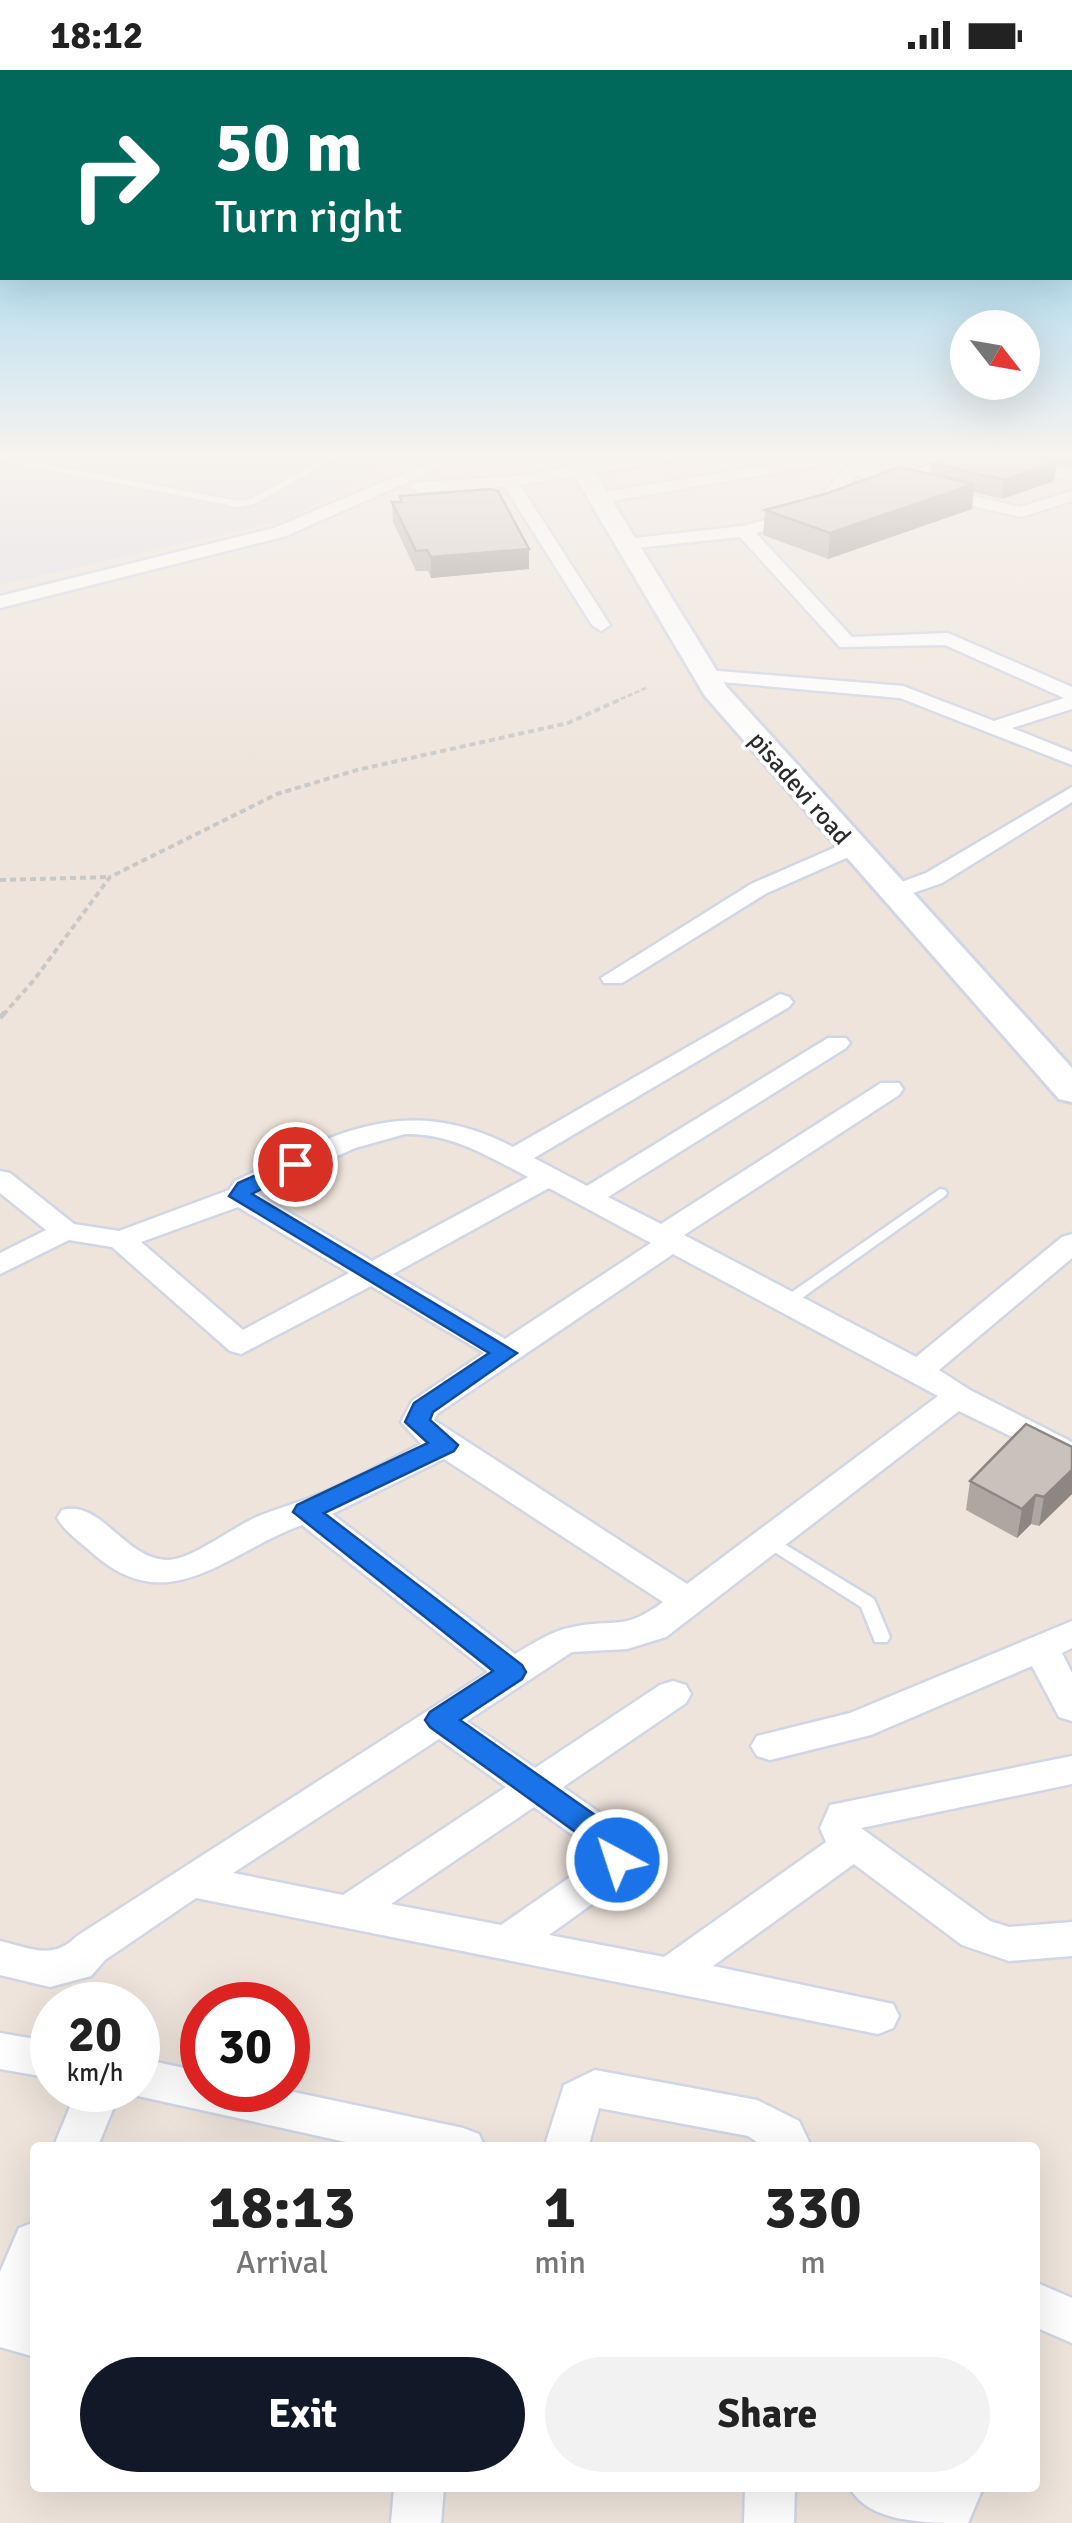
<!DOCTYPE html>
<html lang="en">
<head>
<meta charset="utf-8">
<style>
  :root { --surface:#fff; --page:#f2f2f2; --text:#222; --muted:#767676; --accent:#111827 }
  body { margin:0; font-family:Signika,sans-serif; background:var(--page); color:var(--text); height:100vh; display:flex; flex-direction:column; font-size:38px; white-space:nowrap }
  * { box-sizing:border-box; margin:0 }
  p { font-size:32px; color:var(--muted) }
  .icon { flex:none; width:55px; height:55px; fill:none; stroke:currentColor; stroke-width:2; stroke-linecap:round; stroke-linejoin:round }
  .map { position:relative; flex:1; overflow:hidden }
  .drawer { position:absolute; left:30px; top:2072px; width:1010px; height:350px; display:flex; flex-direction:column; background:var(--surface); border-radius:10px; box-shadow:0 10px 40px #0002 }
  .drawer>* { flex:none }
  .hud { position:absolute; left:0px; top:0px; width:1072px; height:210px; box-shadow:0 10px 40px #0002; background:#00695c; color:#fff; overflow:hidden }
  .needle { width:65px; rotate:121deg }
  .buttons { position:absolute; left:950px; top:240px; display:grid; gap:20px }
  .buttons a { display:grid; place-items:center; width:90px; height:90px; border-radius:50%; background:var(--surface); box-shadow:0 10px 40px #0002; font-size:50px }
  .speed { position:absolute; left:30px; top:1912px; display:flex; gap:20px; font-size:50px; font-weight:700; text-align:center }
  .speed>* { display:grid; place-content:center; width:130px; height:130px; border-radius:50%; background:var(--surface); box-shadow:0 10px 40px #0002; line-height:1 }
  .speed small { font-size:25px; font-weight:400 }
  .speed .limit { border:15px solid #d22; background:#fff; color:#111 }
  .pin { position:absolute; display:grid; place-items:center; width:85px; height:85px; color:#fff; margin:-42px; border:5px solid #fff; border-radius:50%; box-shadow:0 2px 10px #0007 }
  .me { position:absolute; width:110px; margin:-55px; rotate:320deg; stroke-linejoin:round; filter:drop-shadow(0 0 8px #0008) }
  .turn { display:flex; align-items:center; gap:35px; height:210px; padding:0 50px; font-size:45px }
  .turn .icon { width:130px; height:130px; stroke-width:2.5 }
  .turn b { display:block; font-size:70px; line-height:85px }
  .eta { display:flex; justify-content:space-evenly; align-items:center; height:170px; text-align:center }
  .eta b { font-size:60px; font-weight:700; line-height:70px }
  .cta { display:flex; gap:20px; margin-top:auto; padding:20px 50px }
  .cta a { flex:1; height:115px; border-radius:60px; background:var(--accent); color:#fff; font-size:40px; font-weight:700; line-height:115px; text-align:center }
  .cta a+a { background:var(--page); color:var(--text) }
  .status { display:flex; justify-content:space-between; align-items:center; height:70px; padding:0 50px; background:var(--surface); direction:ltr }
  .status svg { height:28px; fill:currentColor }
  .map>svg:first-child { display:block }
  .industrial { fill:#dedce6 }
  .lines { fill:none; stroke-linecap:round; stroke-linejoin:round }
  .lane-casing { stroke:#d0d6e5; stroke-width:5 }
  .street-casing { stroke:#d0d6e5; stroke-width:5 }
  .secondary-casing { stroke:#d0d6e5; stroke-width:6 }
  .path-far2 { stroke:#c8c8c8; stroke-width:2.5; stroke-dasharray:5 2.5; stroke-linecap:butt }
  .path-far1 { stroke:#c8c8c8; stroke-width:4; stroke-dasharray:6 4; stroke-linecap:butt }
  .path { stroke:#c8c8c8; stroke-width:5; stroke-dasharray:8 5; stroke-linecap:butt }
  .lane { fill:#fff; fill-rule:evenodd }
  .street { fill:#fff; fill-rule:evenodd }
  .secondary { fill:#fff; fill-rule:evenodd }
  .wall { fill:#ada6a1 }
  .shaded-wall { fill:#8d8783 }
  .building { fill:#c9c1bb; stroke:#8d8783; stroke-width:2.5 }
  .route { fill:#1a73e8; stroke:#114b97; stroke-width:2.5 }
  .labels { text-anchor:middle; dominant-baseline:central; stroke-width:8; stroke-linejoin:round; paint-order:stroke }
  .far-street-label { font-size:25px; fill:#2b2b2b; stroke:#fff }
</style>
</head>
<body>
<div class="status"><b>18:12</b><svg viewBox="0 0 49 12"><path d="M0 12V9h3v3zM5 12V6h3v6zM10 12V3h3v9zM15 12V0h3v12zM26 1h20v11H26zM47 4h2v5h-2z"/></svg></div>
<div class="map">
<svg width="1072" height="2453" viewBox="0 0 1072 2453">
  <rect width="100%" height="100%" fill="#eee4db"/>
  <path class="industrial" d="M0,383H414L288,449L0,515Z"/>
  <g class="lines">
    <g class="lane-casing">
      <path id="lane" d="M336,383H345L254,434L238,437L0,390V386L238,431L249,430Z
        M940,1119L945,1120L947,1123L945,1126L792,1235H782L779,1232L782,1229Z
        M768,1464L874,1529L890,1567L887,1572H875L861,1537L762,1474L759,1470L762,1466Z"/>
    </g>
    <g class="street-casing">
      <path id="street" d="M452,383H473L286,466L0,538V526L274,458Z
        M660,383H695L687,388L520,415L610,555L601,561L592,555L505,417L419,422L411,417L419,412L510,407Z
        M838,383L846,388L844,391L600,433L592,428L600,423Z
        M880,383H901L869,399L892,407L967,383H990L892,417L857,405L822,446H810V438L848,396Z
        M1011,388L1072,402V412L1011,394Z
        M935,417L1020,437L1072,421V431L1021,447L929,426V418Z
        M801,440L810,445L807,449L756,463L852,567L948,563L1072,617V639L1012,658L1072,682V695L900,628L699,610L696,606L706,600L903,616L994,651L1064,628L945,575L840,577L740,467L626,479L617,474L626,469L743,456Z
        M1072,717V732L942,813L893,830L881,823L885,818L926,803Z
        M852,770L863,777L860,782L767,823L622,913H604L601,908L751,814Z
        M780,924L789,927L793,932L789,937L534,1088L587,1116L828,968H846L850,973L846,978L608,1127L661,1154L881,1013H899L903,1019L899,1025L684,1165L916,1287L1062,1167L1072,1164V1188L939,1300L970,1320L1072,1372V1396L959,1341L666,1567L627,1579L572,1582L467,1651L535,1698L660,1615L673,1611L686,1615L691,1624L686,1633L563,1717L626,1761L637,1784L627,1809L549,1865L664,1887L826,1772L820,1758L830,1735L1072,1686V1714L861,1758L990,1851L1009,1857L1072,1852V1886L1009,1891L962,1875L854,1794L713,1896L893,1934L899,1946L893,1958L878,1964L196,1828L105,1890L91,1906L50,1917L0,1905V1871C30,1878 53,1891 77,1866L488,1602L302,1455C230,1480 171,1550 96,1486C83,1474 66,1463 57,1448L62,1440C102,1429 125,1491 169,1490C193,1489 234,1456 259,1446C278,1438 298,1433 317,1425C353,1411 387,1391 421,1374L401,1352L412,1331L484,1283L371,1216L241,1284L230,1281L112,1177L69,1170L0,1204V1183L46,1160L0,1123V1101L10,1103L74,1154L119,1161L229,1120L235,1111C335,1064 405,1021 513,1077ZM405,1064C451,1063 488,1086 528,1107L372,1191L256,1123L355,1078ZM549,1118L651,1173L505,1269L393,1204ZM238,1137L349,1203L243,1260L141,1172ZM673,1184L938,1326L687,1514L434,1350L437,1344ZM444,1389L663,1532C623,1562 615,1548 573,1557C551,1561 534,1573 515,1584L332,1444ZM439,1669L506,1717L343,1825L233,1803ZM534,1737L596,1782V1789L501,1855L391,1834Z
        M1072,1551V1578L1062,1583L1072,1603V1651L1059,1647L1032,1596L871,1665L770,1690L757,1686L751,1676L757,1666L850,1643Z
        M0,1963L52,1972V2008L0,1999Z
        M138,1988L202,2002V2020H284L463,2058L479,2064L485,2078H373L138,2026L123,2020H138Z
        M595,2000L757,2030L799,2051L812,2078H766L748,2066L599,2038L588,2078H544L564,2015Z
        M77,2020H121L97,2078H53Z
        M35,2152V2229L30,2241L35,2243V2287L0,2277V2202L19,2158Z
        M1035,2212L1072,2228V2273L1035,2257Z
        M394,2418H444L441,2453H391Z
        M745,2418H795L794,2453H744Z
        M850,2418H983L968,2453C926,2453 869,2453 850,2418Z"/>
    </g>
    <g class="secondary-casing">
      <path id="secondary" d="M561,383H583L726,616L1072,998V1032L1059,1029L705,626Z"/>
    </g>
    <path class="path-far2" d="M614,632L646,618"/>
    <path class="path-far1" d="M0,810L110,807
      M3,945L34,910L110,807L277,724L357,700L568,653L619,630"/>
    <path class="path" d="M0,948L5,942"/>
    <use href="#lane" class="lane"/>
    <use href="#street" class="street"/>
    <use href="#secondary" class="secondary"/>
  </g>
  <path class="wall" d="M962,383H1072V398L1057,394L1054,411L1002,429L973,422L972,439L828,489L763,465L765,440L931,404L932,393Z
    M400,426L529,479V499L431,508L428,501H416L393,452L392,432H400Z
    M1072,1377V1424L1039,1456L1031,1454L1017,1468L966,1440L970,1411Z"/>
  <path class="shaded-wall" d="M1057,392L1054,411L1002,429L1004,410Z
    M974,414L972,439L828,489L830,463Z
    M529,479V499L431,508V487Z
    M1072,1400V1424L1039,1456L1044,1427Z
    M1036,1425L1031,1454L1017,1468L1022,1439Z"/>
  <path class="building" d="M962,383H1025L1057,392L1004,410L932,393Z
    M900,397L974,414L830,463L765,440L825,424Z
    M490,419L498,421L529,479L431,487L427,480L416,481L392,432H402L400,426Z
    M1026,1354L1072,1377V1400L1044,1427L1036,1425L1022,1439L970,1411Z"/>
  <linearGradient id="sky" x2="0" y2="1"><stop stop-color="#73c6ef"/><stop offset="0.53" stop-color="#f7f3ef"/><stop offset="1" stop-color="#f7f3ef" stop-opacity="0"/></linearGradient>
  <rect width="1072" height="726" fill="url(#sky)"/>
  <path class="route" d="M295,1088L302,1090L306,1094L302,1098L252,1124L517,1283L433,1342L430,1350L458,1375L454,1381L324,1443L522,1595L526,1602L522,1609L460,1650L622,1764L632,1790L628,1799L617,1802L607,1799L599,1779L430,1657L425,1650L430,1642L493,1601L293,1442L297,1435L428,1373L405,1352L414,1333L489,1283L229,1126L238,1113Z"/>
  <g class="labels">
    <g class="far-street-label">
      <text transform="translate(800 718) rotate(49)">pisadevi road</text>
    </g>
  </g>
</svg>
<div class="buttons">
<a><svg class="needle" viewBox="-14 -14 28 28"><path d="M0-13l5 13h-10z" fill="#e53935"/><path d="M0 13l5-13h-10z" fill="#767676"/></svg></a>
</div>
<div class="speed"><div>20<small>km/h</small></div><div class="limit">30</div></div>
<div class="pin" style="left:295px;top:1094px;background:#d93025"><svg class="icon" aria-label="arrive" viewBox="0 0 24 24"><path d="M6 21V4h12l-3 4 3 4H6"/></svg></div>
<svg class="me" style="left:617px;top:1790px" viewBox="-20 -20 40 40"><circle r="17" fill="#1a73e8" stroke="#fff" stroke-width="3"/><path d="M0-11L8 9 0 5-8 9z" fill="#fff"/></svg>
<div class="hud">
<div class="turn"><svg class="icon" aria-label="right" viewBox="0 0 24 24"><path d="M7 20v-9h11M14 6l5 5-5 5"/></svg><div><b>50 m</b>Turn right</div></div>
</div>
<section class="drawer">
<div class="eta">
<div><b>18:13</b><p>Arrival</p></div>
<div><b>1</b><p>min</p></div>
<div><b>330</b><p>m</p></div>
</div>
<div class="cta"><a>Exit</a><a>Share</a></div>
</section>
</div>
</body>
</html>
